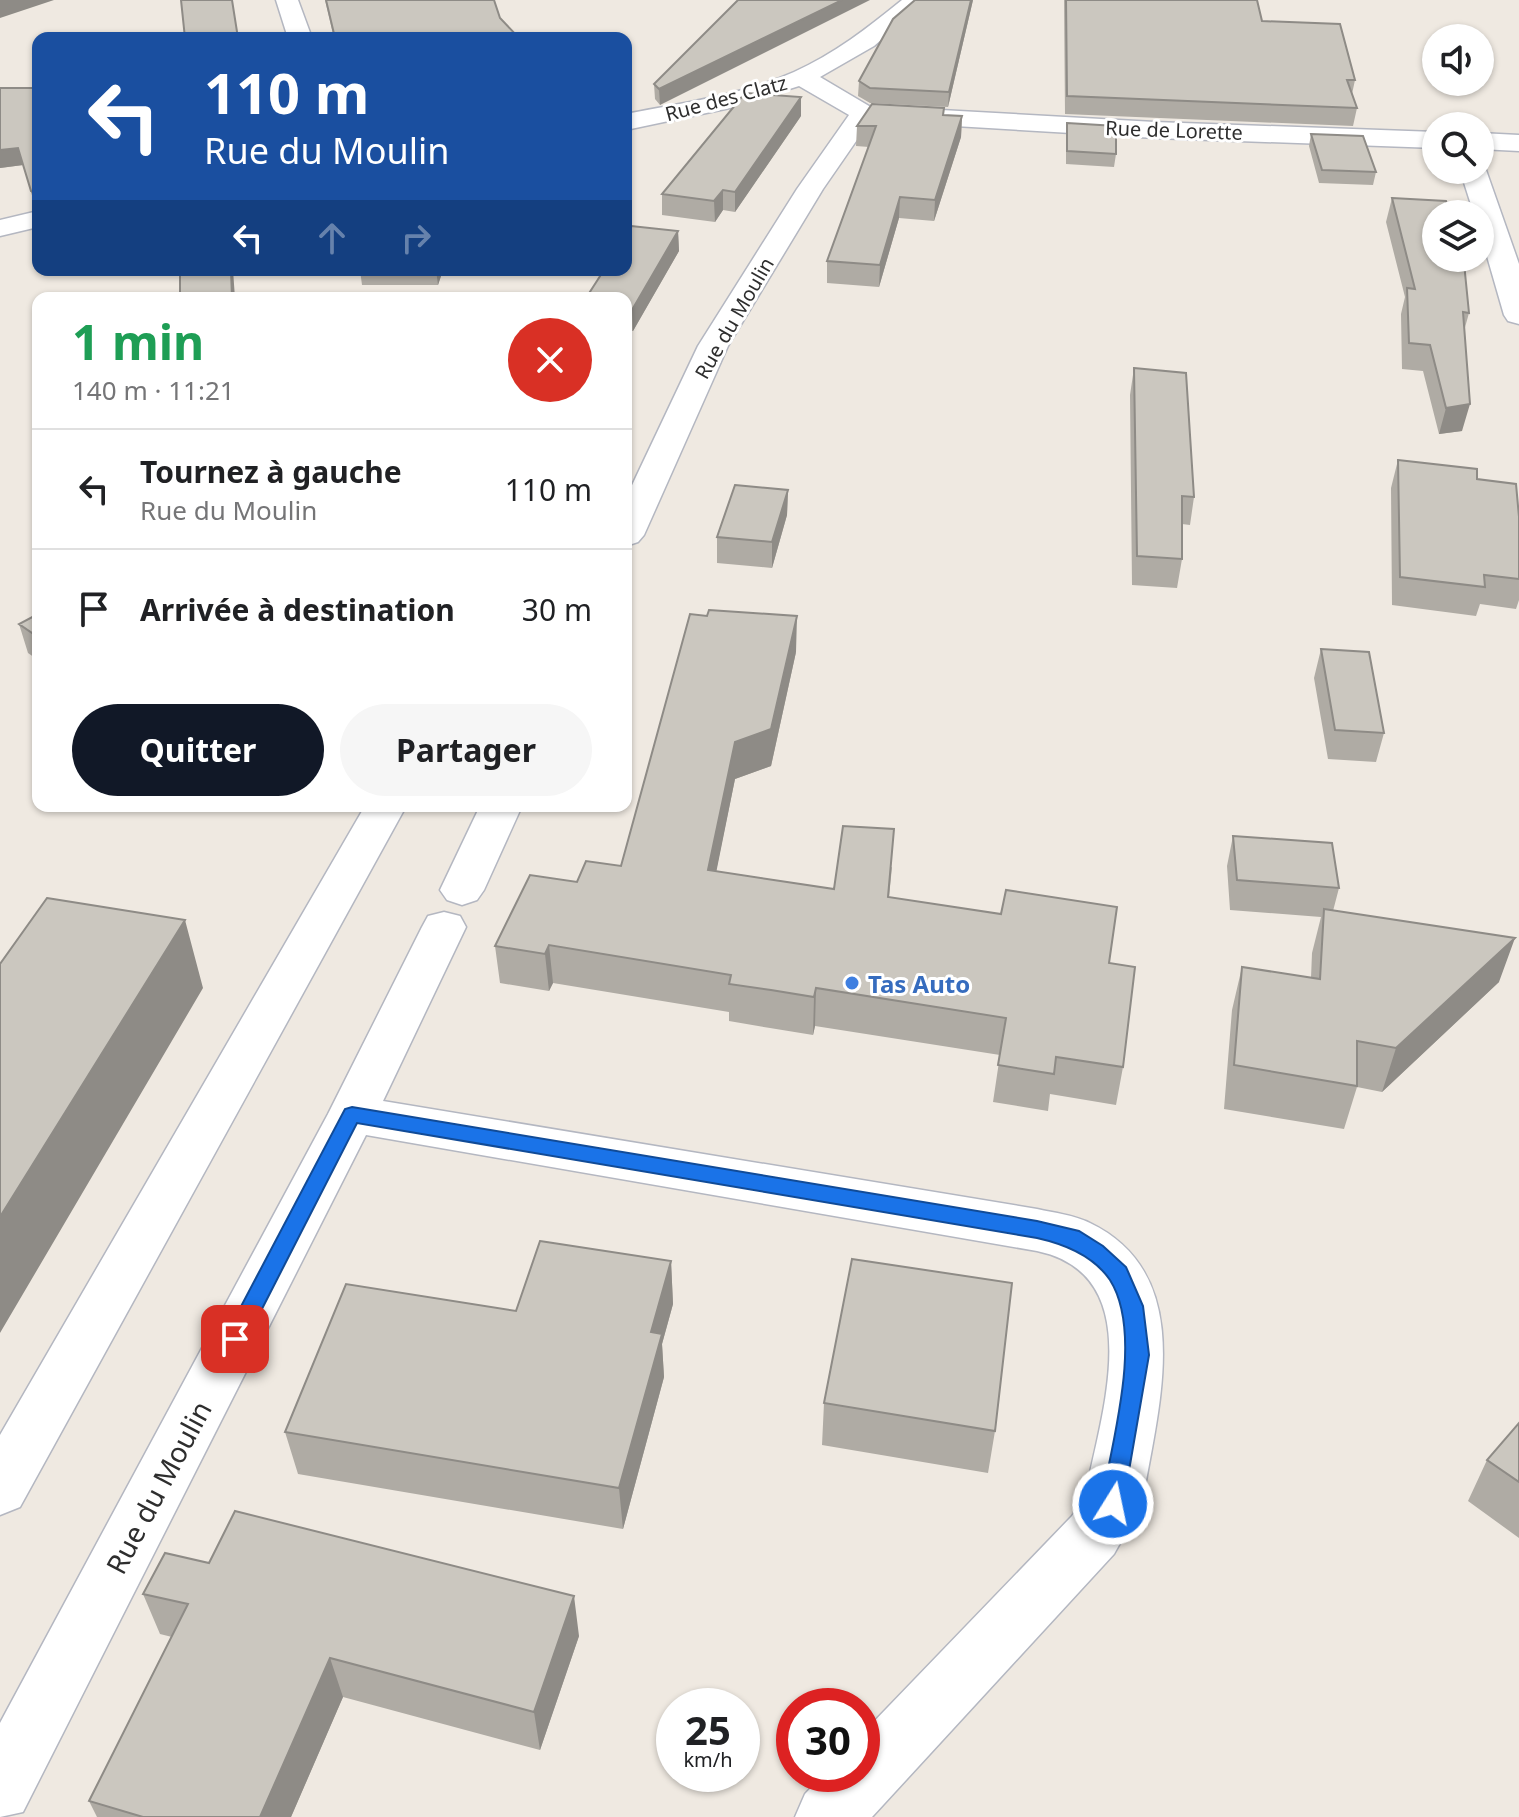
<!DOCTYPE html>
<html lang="fr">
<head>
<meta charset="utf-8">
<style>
  :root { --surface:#fff; --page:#f6f6f6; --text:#202124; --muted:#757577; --line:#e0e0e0; --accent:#111827 }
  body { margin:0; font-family:"Noto Sans",sans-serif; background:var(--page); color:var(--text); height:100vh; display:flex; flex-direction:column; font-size:30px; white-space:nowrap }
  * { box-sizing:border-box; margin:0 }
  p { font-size:26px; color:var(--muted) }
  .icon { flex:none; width:44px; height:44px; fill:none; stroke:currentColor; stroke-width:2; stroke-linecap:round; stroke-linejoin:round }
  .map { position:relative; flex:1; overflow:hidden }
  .sheet { position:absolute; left:32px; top:292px; width:600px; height:520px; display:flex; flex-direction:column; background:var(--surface); border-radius:16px; box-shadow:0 2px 6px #0004 }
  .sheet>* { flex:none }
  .guide { position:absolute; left:32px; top:32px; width:600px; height:244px; border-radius:16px; box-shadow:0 2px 6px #0004; background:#1a4fa0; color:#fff; overflow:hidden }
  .buttons { position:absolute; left:1422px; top:24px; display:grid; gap:16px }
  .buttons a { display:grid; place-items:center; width:72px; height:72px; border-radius:50%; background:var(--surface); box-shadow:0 2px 6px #0004; font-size:40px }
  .speed { position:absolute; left:656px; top:1688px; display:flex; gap:16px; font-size:40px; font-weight:700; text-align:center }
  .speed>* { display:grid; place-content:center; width:104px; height:104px; border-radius:50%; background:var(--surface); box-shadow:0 2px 6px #0004; line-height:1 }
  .speed small { font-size:20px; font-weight:400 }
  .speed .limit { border:12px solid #d22; background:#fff; color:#111 }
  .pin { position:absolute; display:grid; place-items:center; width:68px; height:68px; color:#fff; margin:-34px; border-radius:16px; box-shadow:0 4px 12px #0006 }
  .me { position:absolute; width:88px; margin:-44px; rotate:10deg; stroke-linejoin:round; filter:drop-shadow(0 0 6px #0008) }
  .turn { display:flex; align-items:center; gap:28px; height:168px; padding:0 40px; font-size:36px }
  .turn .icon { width:104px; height:104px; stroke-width:2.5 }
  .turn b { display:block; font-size:56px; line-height:68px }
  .lanes { display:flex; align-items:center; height:76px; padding:0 40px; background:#0003; justify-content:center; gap:40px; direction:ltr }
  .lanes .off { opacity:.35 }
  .round { display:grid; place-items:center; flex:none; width:84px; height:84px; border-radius:42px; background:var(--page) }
  .head { display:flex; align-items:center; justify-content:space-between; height:136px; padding:0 40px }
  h1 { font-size:48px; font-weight:700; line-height:60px; color:#1e9e55 }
  .cta { display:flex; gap:16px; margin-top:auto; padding:16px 40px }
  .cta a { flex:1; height:92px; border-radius:48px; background:var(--accent); color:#fff; font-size:32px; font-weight:700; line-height:92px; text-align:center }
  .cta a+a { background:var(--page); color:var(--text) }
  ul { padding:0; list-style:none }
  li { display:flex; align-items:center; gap:24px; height:120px; padding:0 40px; border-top:2px solid var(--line) }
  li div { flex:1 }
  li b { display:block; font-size:30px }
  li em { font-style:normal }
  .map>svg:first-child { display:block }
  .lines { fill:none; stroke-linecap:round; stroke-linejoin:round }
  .street-casing { stroke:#b4b7c1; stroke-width:3 }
  .street { fill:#fff; fill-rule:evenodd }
  .wall { fill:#afaba4 }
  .shaded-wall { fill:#8e8b86 }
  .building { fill:#cbc7bf; stroke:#8e8b86; stroke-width:2 }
  .route { fill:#1a73e8; stroke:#114b97; stroke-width:2 }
  .shop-dot { fill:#3f7fe0; stroke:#fff; stroke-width:3 }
  .labels { text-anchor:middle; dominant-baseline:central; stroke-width:6; stroke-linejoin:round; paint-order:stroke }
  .far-street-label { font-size:20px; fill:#2e2e2e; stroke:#fff }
  .shop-label { font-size:24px; font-weight:bold; fill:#366cbe; stroke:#fff; text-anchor:start }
  .near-street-label { font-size:28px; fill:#2e2e2e; stroke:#fff }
</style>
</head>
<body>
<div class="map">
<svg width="1519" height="1817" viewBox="0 0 1519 1817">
  <rect width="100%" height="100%" fill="#efe9e1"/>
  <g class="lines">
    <g class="street-casing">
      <path id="street" d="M276,0H298L312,38H288Z
        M902,0H927L874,46L820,77L869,106L1155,122L1436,132V148L1155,138L870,121L823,189L728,346L644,535L638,542L626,546V498L698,346L797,189L849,115L799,86L730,108L626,130V114C682,103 742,95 794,72C834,54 869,27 902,0Z
        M1480,133L1519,135V151L1480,149Z
        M1480,164L1486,170L1519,264V324L1508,321L1504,315L1480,232V214H1474L1460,170H1480Z
        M38,211V227L0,236V220Z
        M365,806H401L404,810L20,1507L0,1515V1435Z
        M480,806H522L484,890L477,900L462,905L447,900L440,890Z
        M444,912L460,916L466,927L383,1101L1037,1209C1055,1213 1074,1215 1090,1223C1200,1276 1157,1410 1142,1504L1114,1554L872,1817H795L805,1794L824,1774H862V1734L1072,1516L1085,1496C1100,1417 1151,1275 1037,1251L366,1135L23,1812L0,1817V1723L328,1114L422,927L428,916Z"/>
    </g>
    <use href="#street" class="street"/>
  </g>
  <path class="wall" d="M325,0H494L500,18L519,38H334Z
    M738,0L660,105L655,99L654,84Z
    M973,0L948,107L870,103L858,96L859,81Z
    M1064,0H1257L1262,21L1355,80L1352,94L1357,108L1353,126L1065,114Z
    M0,88H35L36,209L23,165L0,168Z
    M944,108V115L962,116L961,137L934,221L899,218L879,287L827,283V261L869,147L856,146L857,126Z
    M801,116L735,212L723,210L715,222L662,215V194Z
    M1067,123L1116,154L1114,167L1066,164V136Z
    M1311,134L1376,172L1373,185L1319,183L1309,146Z
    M1392,198L1469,313L1464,331L1462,431L1439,434L1423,371L1402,369L1401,314L1405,297L1386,222Z
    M678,231L679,251L633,331H626V298Z
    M360,270H443L438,285H362Z
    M1134,368L1194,497L1190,525L1182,524V559L1177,588L1132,585L1130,395Z
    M1398,460L1477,479L1519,517V600L1516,609L1480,604L1476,616L1392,605L1391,488Z
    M788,490L787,515L772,568L717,563V537Z
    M38,614V660L28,653L19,624Z
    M1321,649L1384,733L1376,762L1328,759L1314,678Z
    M796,652L771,766L735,779L716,871L834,889L892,867L889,897L1109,963L1123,1067L1116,1105L1050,1094L1048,1111L993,1102L1000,1055L815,1026L813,1035L770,1028L729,1021V1012L553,983L549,991L500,983L495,946L577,882L621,866Z
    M1233,836L1339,888L1333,911L1499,982L1382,1092L1357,1087L1344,1129L1224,1109L1232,1010L1242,967L1311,978L1312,953L1321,917L1230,910L1227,866Z
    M671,1261L673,1304L662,1344L664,1377L623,1529L298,1474L285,1432L516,1311Z
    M824,1403L995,1431L988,1473L822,1445Z
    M1519,1423V1538L1468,1501L1487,1460Z
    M209,1563L579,1636L540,1750L343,1697L291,1817H97L89,1801L172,1637L160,1634L143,1594Z"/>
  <path class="shaded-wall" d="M0,0H54L0,18Z
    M842,0H870L660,105L659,89Z
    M971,0H973L948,107L949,92Z
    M801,97V116L735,212V192Z
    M962,116L961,137L934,221L935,200Z
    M18,148L23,165L0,168V150Z
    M723,190V210L715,222L714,201Z
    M900,197L899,218L879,287L880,265Z
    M678,231L679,251L633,331L632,310Z
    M231,270H233L235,298H232Z
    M436,270H443L438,285Z
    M1470,404L1462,431L1439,434L1446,408Z
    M788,490L787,515L772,568V542Z
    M797,616L796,652L771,766L735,779L709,908L708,870L735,742Z
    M185,920L203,988L0,1333V1217Z
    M1515,938L1499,982L1382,1092L1396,1048Z
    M549,945L553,983L549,991L545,954Z
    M816,988L815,1026L813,1035L814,997Z
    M671,1261L673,1304L662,1344L664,1377L623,1529L619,1488L651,1332Z
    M574,1596L579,1636L540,1750L534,1712Z
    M330,1658L343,1697L291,1817H260Z"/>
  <path class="building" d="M181,0H232L238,38H185Z
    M326,0H494L500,18L519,38H335Z
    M738,0H842L659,89L654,84Z
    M915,0H971L949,92L870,88L859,81L893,19Z
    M1066,0H1257L1262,21L1340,24L1355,80H1347L1357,108L1067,96Z
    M38,82V214L36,209L37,194L31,191L18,148L0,150V88H35Z
    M745,93L801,97L735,192L723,190L714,201L662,194Z
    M872,104L944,108L943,115L962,116L935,200L900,197L880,265L827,261L876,126H857Z
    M1067,123L1116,126V154L1067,151Z
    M1311,134L1363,136L1376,172L1322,170Z
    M1392,198L1446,201L1450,214H1436V258H1463L1464,263L1469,313L1463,312L1470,404L1446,408L1430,345L1409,343L1407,288L1415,289Z
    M631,226L678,231L632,310L626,309V298H586L604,270H626V233Z
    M180,270H231L232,298H180Z
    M1134,368L1186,373L1194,497L1182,496V559L1137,556Z
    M1398,460L1477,469V479L1516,484L1519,517V579L1484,575L1485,587L1400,577Z
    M735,485L788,490L772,542L717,537Z
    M709,610L797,616L771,729L735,742L708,870L834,889L843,826L894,829L888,897L1001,914L1006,890L1117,907L1109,963L1135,967L1123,1067L1056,1057L1054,1074L998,1065L1006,1018L816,988L814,997L771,990L729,984L731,975L549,945L545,954L495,946L530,875L577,882L586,861L621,866L690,614L707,616Z
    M38,614V637L19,624Z
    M1321,649L1369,652L1384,733L1335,730Z
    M1233,836L1332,843L1339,888L1237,880Z
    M47,898L185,920L0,1217V964Z
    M1324,909L1515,938L1396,1048L1357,1041V1086L1234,1065L1242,967L1320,979Z
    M540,1241L671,1261L651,1332L662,1334L619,1488L285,1432L346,1284L516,1311Z
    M852,1259L1012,1283L995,1431L824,1403Z
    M1519,1423V1482L1487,1460Z
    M235,1511L574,1596L534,1712L330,1658L260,1817H143L89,1801L188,1604L143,1594L165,1553L209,1563Z"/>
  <path class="route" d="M352,1107L1037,1221L1079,1231L1103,1246L1126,1267L1143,1306L1149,1355L1122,1511L1113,1514L1105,1511L1101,1504C1112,1443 1144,1334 1110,1280C1093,1255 1064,1244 1037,1238L357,1123L243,1346L235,1349L227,1346L223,1339L227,1333L345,1109Z"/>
  <circle class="shop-dot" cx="852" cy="983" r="8"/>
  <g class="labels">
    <g class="far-street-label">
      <text transform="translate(726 98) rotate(-15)">Rue des Clatz</text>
      <text transform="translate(1174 130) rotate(2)">Rue de Lorette</text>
      <text transform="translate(734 318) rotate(-60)">Rue du Moulin</text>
    </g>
    <g class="shop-label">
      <text x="868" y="983">Tas Auto</text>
    </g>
    <g class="near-street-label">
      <text transform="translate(158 1487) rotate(-62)">Rue du Moulin</text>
    </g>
  </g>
</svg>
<div class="buttons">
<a><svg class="icon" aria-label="sound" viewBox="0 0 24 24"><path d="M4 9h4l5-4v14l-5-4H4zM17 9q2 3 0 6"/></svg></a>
<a><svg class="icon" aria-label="search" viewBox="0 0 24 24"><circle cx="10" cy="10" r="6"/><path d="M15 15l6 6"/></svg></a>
<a><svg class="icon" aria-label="layers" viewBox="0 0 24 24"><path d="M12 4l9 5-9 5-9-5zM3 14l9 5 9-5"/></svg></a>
</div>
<div class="speed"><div>25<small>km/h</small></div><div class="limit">30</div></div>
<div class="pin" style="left:235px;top:1339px;background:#d93025"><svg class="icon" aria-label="arrive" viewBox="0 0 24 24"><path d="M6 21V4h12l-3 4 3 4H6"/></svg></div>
<svg class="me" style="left:1113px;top:1504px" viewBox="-20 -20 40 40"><circle r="17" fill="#1a73e8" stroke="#fff" stroke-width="3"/><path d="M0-11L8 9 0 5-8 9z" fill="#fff"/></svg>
<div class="guide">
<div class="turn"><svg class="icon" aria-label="left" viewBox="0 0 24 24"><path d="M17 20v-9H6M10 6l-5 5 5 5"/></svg><div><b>110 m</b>Rue du Moulin</div></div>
<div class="lanes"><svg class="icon" aria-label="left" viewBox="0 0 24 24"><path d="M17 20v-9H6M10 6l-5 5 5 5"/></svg><svg class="icon off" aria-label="ahead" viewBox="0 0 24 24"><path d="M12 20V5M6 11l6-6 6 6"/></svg><svg class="icon off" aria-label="right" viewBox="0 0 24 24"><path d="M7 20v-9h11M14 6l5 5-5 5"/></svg></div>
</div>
<section class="sheet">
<div class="head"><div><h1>1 min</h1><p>140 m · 11:21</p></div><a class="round" style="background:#d93025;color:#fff"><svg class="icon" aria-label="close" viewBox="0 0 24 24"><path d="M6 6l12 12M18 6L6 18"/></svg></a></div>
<ul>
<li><svg class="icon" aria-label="left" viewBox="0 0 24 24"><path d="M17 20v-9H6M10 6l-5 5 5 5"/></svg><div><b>Tournez à gauche</b><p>Rue du Moulin</p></div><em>110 m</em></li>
<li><svg class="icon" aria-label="arrive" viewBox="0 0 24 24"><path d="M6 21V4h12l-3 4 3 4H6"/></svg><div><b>Arrivée à destination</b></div><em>30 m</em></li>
</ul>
<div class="cta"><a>Quitter</a><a>Partager</a></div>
</section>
</div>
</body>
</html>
